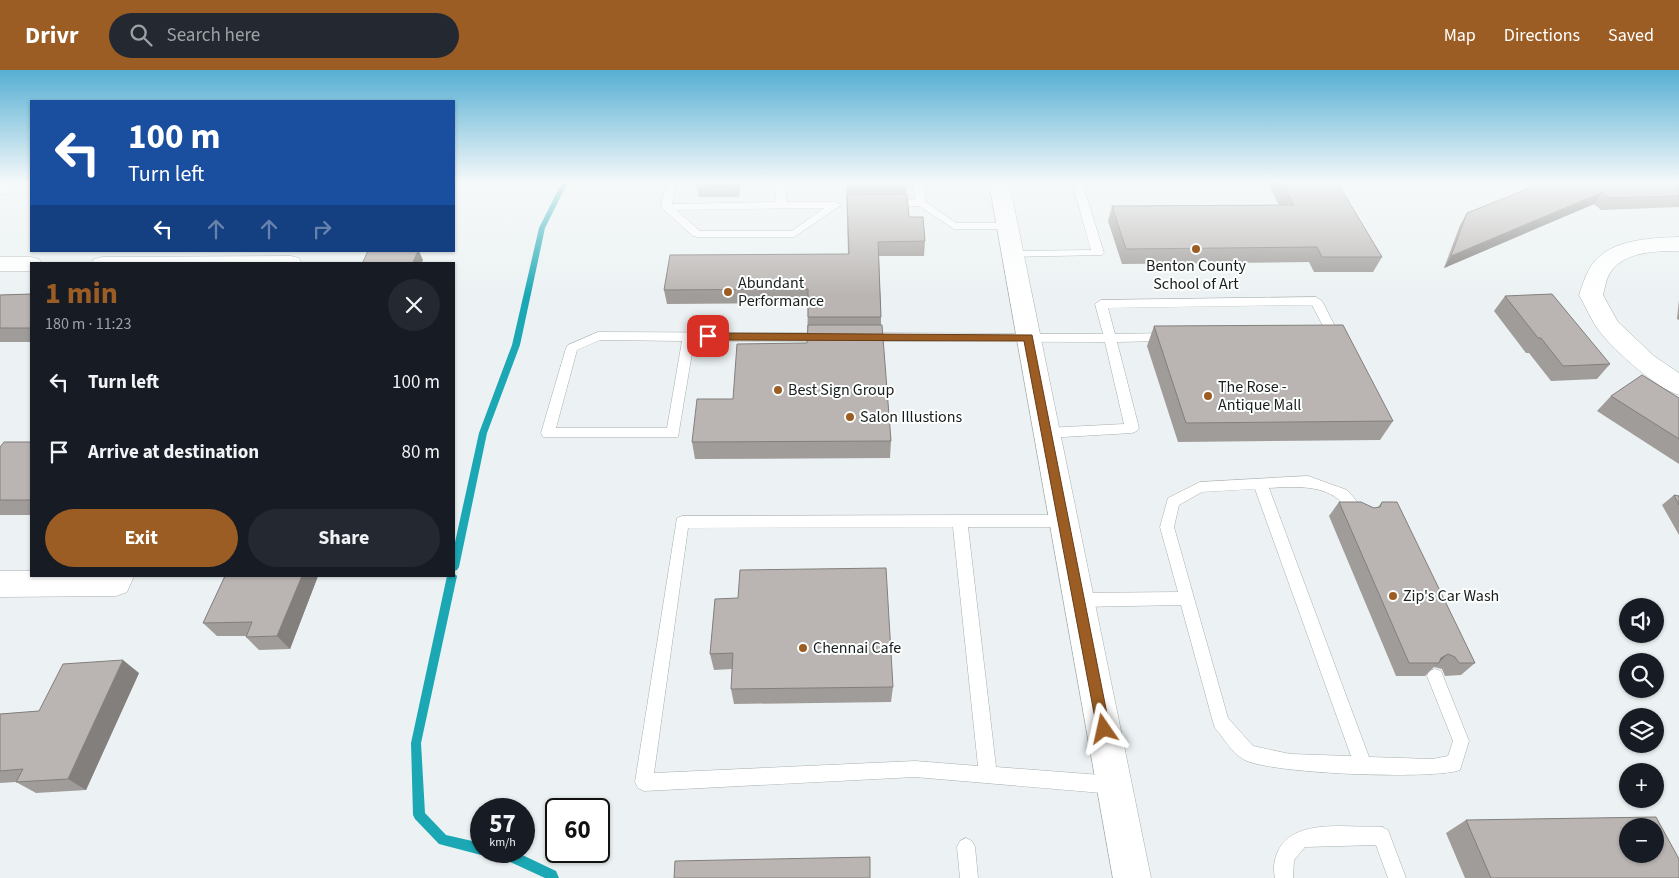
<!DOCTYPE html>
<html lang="en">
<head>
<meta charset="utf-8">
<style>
  :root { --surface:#171b24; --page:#242831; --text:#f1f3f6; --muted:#9ea1a6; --accent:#9b5d23 }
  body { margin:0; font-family:"Source Sans 3",sans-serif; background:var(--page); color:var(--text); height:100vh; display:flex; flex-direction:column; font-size:19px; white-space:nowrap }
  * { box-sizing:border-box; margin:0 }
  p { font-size:16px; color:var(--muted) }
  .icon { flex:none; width:28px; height:28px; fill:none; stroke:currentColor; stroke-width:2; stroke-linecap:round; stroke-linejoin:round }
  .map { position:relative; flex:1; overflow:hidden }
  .side { position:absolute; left:30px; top:192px; width:425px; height:315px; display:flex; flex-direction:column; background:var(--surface); border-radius:0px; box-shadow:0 1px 4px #0004 }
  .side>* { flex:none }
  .guide { position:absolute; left:30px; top:30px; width:425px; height:152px; border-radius:0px; box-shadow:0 1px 4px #0004; background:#1a4fa0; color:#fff; overflow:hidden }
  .controls { position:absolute; left:1619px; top:528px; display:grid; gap:10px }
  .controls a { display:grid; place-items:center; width:45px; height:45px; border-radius:50%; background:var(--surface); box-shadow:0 1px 4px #0004; font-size:25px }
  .speed { position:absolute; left:470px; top:728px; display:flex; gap:10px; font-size:25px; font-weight:700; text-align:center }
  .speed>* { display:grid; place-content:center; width:65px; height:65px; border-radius:50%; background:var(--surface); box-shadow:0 1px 4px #0004; line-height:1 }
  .speed small { font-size:12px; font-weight:400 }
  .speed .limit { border:2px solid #111; border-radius:8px; background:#fff; color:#111 }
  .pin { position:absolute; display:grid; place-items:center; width:42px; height:42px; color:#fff; margin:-21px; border-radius:10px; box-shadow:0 2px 8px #0006 }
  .me { position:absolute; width:55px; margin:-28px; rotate:349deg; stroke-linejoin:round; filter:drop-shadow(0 0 4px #0008) }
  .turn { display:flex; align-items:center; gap:18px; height:105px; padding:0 15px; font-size:22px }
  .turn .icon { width:65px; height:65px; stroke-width:2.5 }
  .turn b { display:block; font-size:35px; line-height:42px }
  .lanes { display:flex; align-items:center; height:48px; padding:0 15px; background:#0003; justify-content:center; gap:25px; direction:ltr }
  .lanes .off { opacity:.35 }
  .round { display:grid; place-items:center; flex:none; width:52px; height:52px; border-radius:26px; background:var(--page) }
  .head { display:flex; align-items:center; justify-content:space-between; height:85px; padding:0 15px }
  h1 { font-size:30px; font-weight:700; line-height:38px; color:var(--accent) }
  .action { display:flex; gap:10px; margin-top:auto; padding:10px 15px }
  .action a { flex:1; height:58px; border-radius:30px; background:var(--accent); color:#fff; font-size:20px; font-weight:700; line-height:58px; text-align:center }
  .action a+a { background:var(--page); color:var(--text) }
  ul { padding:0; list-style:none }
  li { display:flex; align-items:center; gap:15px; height:70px; padding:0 15px }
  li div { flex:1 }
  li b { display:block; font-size:19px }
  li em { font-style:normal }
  header { display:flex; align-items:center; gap:30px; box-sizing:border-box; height:70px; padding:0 25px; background:var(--accent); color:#fff }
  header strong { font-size:24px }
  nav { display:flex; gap:28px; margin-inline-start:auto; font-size:18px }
  .search { width:350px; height:45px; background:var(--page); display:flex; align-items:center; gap:12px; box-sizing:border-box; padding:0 18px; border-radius:28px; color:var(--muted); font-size:19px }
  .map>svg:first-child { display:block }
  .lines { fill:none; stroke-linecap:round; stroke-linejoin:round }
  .stream { fill:#1ba7b4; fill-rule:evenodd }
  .service-casing { stroke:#a8afaf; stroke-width:1 }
  .minor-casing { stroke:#a8afaf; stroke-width:1 }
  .primary-casing { stroke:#a8afaf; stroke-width:1 }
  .service { fill:#fff; fill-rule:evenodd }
  .minor { fill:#fff; fill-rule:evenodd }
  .primary { fill:#fff; fill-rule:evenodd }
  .wall { fill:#a09c99 }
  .shaded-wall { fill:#827f7d }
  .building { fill:#bab5b2; stroke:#827f7d; fill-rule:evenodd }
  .route { fill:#9b5d23; stroke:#653c17 }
  .poi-dot { fill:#9b5d23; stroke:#fdffff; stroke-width:2 }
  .labels { text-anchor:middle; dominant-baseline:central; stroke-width:4; stroke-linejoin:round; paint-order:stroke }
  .poi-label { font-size:16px; fill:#1a1d1d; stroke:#fdffff; text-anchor:start }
</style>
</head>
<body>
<header>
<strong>Drivr</strong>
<div class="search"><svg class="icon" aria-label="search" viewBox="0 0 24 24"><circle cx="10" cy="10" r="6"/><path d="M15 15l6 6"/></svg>Search here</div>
<nav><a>Map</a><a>Directions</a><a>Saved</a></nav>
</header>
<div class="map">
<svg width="1679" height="808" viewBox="0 0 1679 808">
  <rect width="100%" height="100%" fill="#ecf2f3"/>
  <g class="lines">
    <path class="stream" d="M562,112H568L545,158L520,275L487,363L459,497L457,500L454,501V477L479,363L512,275L539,158Z
      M454,503L457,506L421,673L425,743L446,765L481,773V781H514L556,801L559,808H545L508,791L487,785L486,782L481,785L439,774L415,749L413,745L411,673L447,506H454Z"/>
    <g class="service-casing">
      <path id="service" d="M666,112H676L672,134L775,132L777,112H787L786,132H836L841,135L794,167H697L693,166L661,137ZM824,138L792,161H700L676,140Z
        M913,112H923L926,132L956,153H1007L1012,156L1007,159H954L919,136H886L885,134L890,131L915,130Z
        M1072,112H1082L1104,183L1102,185L1009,187L1007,185L1013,181L1091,180Z
        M1316,227L1322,231L1339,264L1337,267L1117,272L1139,358L1137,361L1132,363L1046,368L1041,367L1039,363L1041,359L1046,358L1124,354L1105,272L866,271L860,267L866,263L1103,264L1095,234L1101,230ZM1312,235L1325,260L1115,264L1108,238Z
        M598,262L825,263L831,267L825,271H694L678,367H543L541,363L566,278L568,275ZM600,270L682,271L667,358H556L577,280Z
        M1308,406L1347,420L1370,446L1368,450C1354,455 1347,436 1338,429C1319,414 1291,417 1269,418L1369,687L1432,689L1448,686L1453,671L1427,606L1429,601L1435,599L1441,601L1469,671L1460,700C1434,710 1266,704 1243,689C1232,683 1223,667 1215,658L1213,652L1181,535L1079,537L1074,535L1071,530L1074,525L1079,523L1178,522L1160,457L1168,428L1200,412ZM1255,419L1351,686L1290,684L1253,676L1228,648L1174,457L1179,435L1202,422Z
        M960,445H1063L1068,447L1070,451L1068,455L1063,457H968L996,697L1114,706L1120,709L1123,715L1120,721L1114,724L915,707L644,721L638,718L635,712L677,448L682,446ZM953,457L978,696L915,691L654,703L688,458Z
        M1382,757L1388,760L1406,808H1388L1376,775L1305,777L1294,790L1293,808H1275C1273,798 1274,790 1278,781C1294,747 1350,758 1382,757Z
        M966,768L972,771L975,777L978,808H960L957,777L960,771Z"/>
    </g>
    <g class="minor-casing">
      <path id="minor" d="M0,112H17L7,123L0,125Z
        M1679,167V181C1657,181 1624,181 1610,203C1606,209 1605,218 1603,225L1618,252L1654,286L1679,303V325C1656,318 1616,282 1600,262C1592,252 1586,237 1579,225C1583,214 1586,202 1594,192C1613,169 1651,168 1679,167Z
        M291,186L299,188L302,194H91L94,189L102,187Z
        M0,187H31L39,189L42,194H31V201H0Z
        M0,501H31V506H134L127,522L116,526L0,527Z"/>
    </g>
    <g class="primary-casing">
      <path id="primary" d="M989,112H1009L1151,808H1113Z"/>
    </g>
    <use href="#service" class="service"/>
    <use href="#minor" class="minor"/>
    <use href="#primary" class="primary"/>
  </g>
  <path class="wall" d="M698,112H740L739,127H699L697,117Z
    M846,112H906V124L909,147L925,171L924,186H879L881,247V255L891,371L890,388L695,389L692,372L733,329L807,273L808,233L667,234L664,220L848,184Z
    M1267,112H1337L1382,187L1373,202H1314L1309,192L1122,194L1108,151L1112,136L1279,135Z
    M1545,112H1679V137L1601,140L1594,134L1444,198L1460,155L1467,143Z
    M31,224V272H0V225Z
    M1505,226L1610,294L1597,309L1551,311L1529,283H1526L1494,241Z
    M1679,230V250L1677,249Z
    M1154,256L1393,351L1380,370L1178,372L1147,276Z
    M1611,326L1679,328V394L1597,341Z
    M31,372V445H0V377Z
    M1674,425L1679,426V465L1662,435Z
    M1339,432L1374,438L1378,437L1382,432L1475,593L1461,605L1445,606L1442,599L1434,597L1425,606H1396L1329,446Z
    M225,506H318L290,579L259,580L246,567V566H217L203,553Z
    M715,529L893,617L891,632L734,634L731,619L732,599L714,600L710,584Z
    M139,603L86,720L36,723L16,712L0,713V644L39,641Z
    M1466,750L1679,808H1465L1446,763Z"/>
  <path class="shaded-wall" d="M738,112H740L739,127L738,116Z
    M1603,122L1594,134L1444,198L1451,186Z
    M418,181H419L423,190L421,194H412Z
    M302,506H318L290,579L277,566Z
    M1448,584L1434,597L1439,593L1441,588Z
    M123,590L139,603L86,720L68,709Z"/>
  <path class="building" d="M698,112H738V116L697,117Z
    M847,112H906V118L847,119Z
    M1282,112H1337L1382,187H1322L1317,177L1126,179L1112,136L1294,135Z
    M1545,112H1679V126L1610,128L1603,122L1451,186L1467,143Z
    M907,124L909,147H923L925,171L878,172L881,247H808V219L664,220L670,185L849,184L847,125Z
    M368,181H418L412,194H362Z
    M31,224V258H0V225Z
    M1552,224L1610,294L1563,296L1541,268H1538L1505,226Z
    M808,255H882L891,371L692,372L697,329H733L737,274L807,273Z
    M1343,255L1393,351L1186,353L1154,256Z
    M1642,305L1679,328V369L1611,326Z
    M4,372H31V430H0V377Z
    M1674,425L1679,426V435Z
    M1339,432H1361L1374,438L1380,437L1382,432H1397L1475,593H1459L1455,587L1448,584L1441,588L1439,593H1409Z
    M886,498L893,617L731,619L733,583L710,584L715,529L738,528L740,500Z
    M225,506H302L277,566L246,567L252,552L203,553Z
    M123,590L68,709L16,712L23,699L0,701V644L39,641L63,594Z
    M1656,747L1679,789V808H1491L1466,750ZM1628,756H1655V784H1628Z
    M870,787V808H674L675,791Z"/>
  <linearGradient id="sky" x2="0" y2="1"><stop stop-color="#56afd3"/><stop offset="0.5" stop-color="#f6f9fa"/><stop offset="1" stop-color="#f6f9fa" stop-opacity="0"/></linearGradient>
  <rect width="1679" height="225" fill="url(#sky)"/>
  <path class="route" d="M708,263L1032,265L1110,659L1108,664L1104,666L1099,664L1097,659L1024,271L708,270L703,266Z"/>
  <g class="poi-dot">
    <circle cx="1196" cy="179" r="5"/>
    <circle cx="728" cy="222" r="5"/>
    <circle cx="778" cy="320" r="5"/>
    <circle cx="1208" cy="326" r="5"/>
    <circle cx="850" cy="347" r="5"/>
    <circle cx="1393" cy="526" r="5"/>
    <circle cx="803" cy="578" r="5"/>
  </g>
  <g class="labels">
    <g class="poi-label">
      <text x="1196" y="196" text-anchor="middle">Benton County<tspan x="1196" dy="18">School of Art</tspan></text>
      <text x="738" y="213">Abundant<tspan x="738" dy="18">Performance</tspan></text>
      <text x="1218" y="317">The Rose -<tspan x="1218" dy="18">Antique Mall</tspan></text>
      <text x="788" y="320">Best Sign Group</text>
      <text x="860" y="347">Salon Illustions</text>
      <text x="1403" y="526">Zip's Car Wash</text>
      <text x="813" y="578">Chennai Cafe</text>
    </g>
  </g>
</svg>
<div class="controls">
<a><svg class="icon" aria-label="sound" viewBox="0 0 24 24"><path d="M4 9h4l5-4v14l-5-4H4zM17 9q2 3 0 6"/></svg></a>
<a><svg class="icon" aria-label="search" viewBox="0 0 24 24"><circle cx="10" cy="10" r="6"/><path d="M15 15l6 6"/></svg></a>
<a><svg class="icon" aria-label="layers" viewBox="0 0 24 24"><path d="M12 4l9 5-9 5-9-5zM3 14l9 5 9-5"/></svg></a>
<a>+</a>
<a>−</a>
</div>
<div class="speed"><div>57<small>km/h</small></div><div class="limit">60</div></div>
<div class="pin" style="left:708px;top:266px;background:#d93025"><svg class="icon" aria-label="arrive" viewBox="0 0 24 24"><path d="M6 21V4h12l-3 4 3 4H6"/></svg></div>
<svg class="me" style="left:1104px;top:659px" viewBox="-20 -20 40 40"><path d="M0-17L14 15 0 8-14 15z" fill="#9b5d23" stroke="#fff" stroke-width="4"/></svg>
<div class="guide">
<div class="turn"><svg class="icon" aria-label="left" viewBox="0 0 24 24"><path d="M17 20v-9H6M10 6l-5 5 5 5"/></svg><div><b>100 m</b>Turn left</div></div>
<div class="lanes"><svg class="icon" aria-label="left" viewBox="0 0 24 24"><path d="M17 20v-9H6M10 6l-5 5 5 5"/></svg><svg class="icon off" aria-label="ahead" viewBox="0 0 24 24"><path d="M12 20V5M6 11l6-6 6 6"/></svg><svg class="icon off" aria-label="ahead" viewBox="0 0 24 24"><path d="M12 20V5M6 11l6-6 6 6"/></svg><svg class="icon off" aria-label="right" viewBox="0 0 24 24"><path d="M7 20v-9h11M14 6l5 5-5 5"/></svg></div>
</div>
<section class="side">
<div class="head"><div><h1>1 min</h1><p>180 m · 11:23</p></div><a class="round"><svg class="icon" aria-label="close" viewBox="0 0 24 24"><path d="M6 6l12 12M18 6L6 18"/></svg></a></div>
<ul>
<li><svg class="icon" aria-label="left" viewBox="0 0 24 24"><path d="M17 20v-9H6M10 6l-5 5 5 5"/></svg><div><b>Turn left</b></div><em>100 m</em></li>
<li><svg class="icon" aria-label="arrive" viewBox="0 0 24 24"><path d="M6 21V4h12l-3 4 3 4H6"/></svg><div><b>Arrive at destination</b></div><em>80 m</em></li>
</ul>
<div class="action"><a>Exit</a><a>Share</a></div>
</section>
</div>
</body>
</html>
